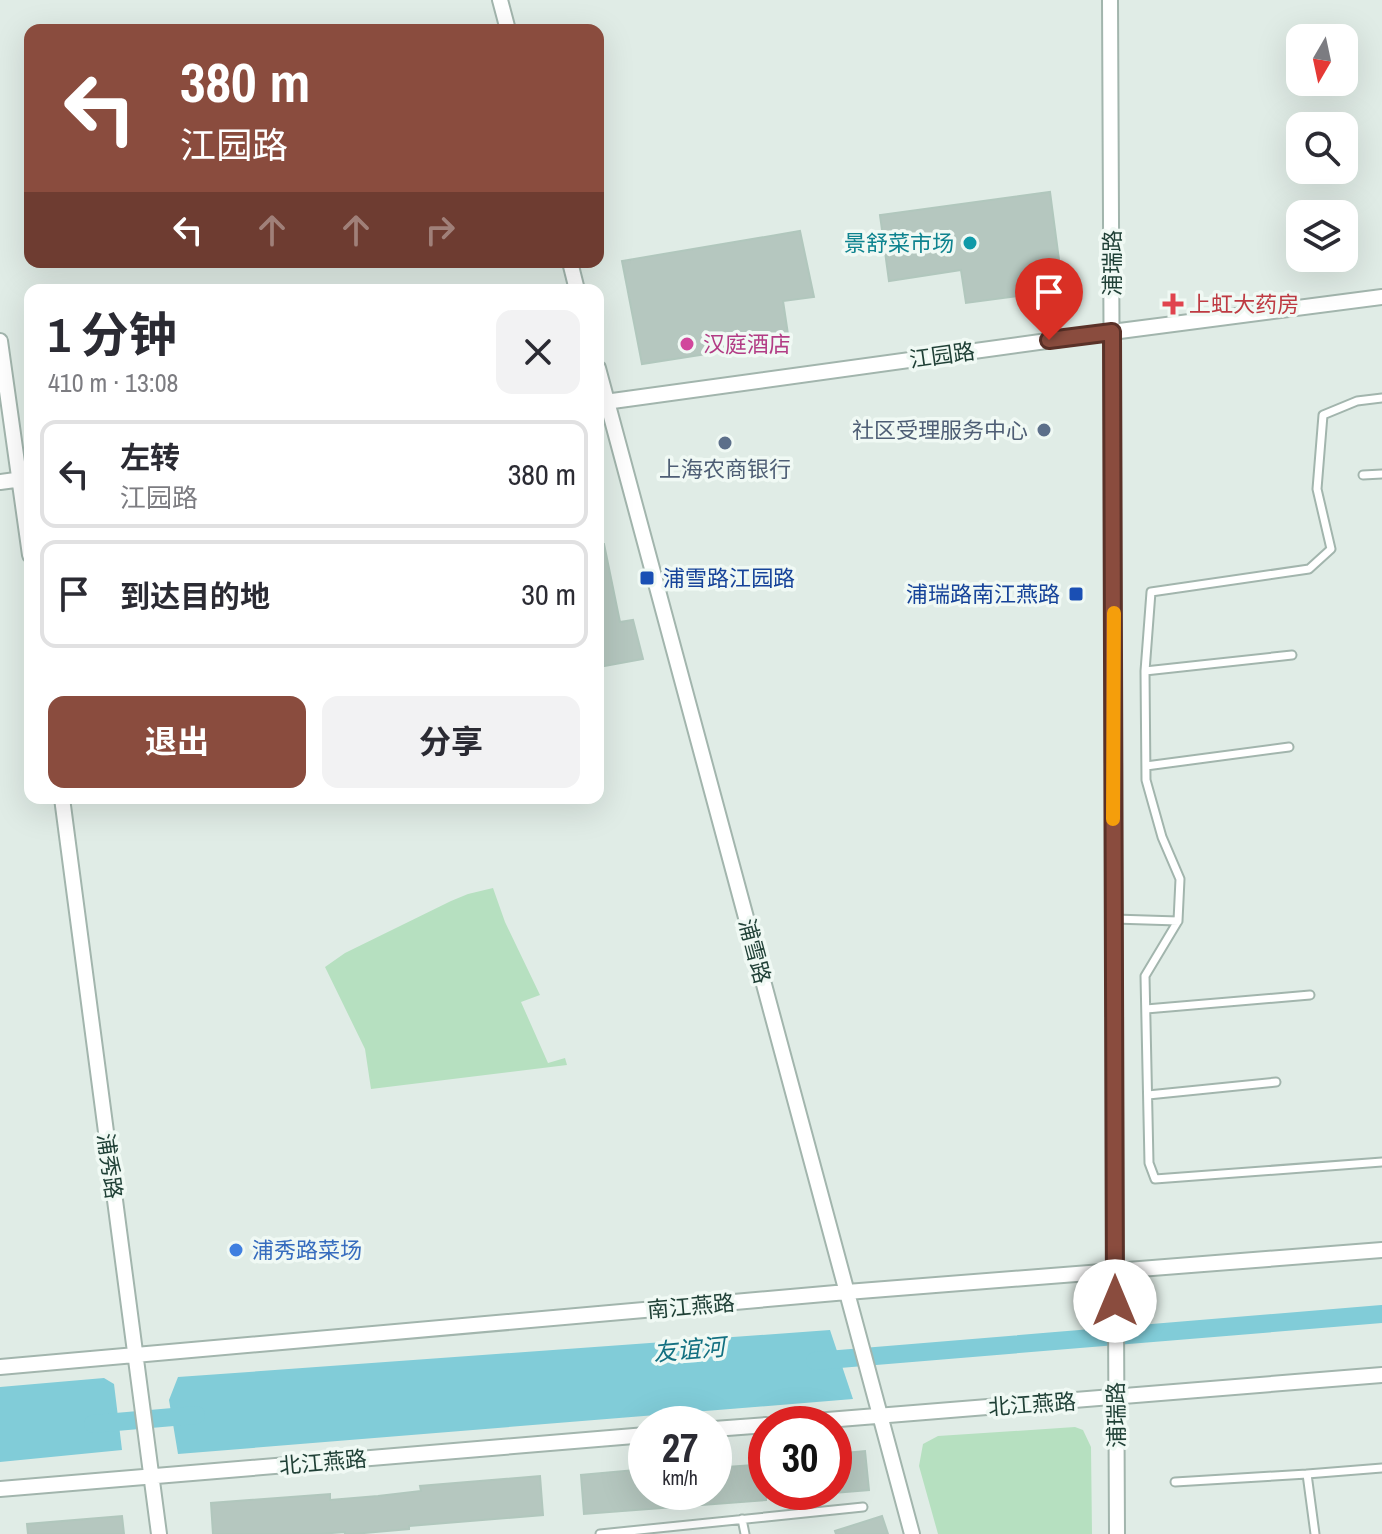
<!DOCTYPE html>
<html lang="zh">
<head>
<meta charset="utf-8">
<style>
  :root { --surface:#fff; --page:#f2f2f3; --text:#2b2b33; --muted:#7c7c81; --line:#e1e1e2; --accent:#8a4c3e }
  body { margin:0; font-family:"Archivo Narrow","Noto Sans SC",sans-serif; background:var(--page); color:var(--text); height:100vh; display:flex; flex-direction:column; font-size:30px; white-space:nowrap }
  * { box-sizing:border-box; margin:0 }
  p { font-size:26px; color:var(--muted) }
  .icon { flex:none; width:44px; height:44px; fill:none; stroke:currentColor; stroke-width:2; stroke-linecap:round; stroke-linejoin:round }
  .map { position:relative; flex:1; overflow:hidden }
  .sheet { position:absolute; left:24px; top:284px; width:580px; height:520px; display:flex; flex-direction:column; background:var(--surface); border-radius:16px; box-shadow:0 8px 32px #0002 }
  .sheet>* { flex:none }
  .top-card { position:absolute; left:24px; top:24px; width:580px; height:244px; border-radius:16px; box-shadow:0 8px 32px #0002; background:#8a4c3e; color:#fff; overflow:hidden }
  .needle { width:52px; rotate:189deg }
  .buttons { position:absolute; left:1286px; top:24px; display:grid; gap:16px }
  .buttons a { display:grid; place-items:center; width:72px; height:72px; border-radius:16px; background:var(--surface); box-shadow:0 8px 32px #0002; font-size:40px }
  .speed { position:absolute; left:628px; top:1406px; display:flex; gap:16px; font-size:40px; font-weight:700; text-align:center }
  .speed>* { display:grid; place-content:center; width:104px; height:104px; border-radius:50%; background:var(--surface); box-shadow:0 8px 32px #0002; line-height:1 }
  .speed small { font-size:20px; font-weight:400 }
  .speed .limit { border:12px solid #d22; background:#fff; color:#111 }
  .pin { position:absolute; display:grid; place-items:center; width:68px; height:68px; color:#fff; margin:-82px -34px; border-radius:50% 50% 50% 0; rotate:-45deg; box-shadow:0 0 8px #0007 }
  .pin .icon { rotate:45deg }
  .me { position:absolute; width:88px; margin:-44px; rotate:0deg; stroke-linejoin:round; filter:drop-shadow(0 0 6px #0008) }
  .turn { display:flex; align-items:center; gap:28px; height:168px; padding:0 24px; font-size:36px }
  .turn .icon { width:104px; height:104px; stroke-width:2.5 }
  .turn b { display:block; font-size:56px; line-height:68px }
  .lanes { display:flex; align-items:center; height:76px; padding:0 24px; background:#0003; justify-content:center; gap:40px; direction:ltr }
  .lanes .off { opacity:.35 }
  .round { display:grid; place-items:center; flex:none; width:84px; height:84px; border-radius:16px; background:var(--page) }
  .head { display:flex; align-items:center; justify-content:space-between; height:136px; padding:0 24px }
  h1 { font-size:48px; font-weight:700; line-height:60px }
  .action { display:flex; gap:16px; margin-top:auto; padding:16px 24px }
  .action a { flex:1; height:92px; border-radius:16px; background:var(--accent); color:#fff; font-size:32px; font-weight:700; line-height:92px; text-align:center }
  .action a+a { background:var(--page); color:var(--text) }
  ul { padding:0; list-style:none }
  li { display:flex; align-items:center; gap:24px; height:108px; margin:0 16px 12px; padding:0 8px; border:4px solid var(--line); border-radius:16px }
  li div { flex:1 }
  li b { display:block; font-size:30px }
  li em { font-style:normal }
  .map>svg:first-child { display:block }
  .green { fill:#b6e0c0 }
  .water { fill:#81ccd8 }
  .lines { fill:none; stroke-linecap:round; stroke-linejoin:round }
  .canal { stroke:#81ccd8; stroke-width:18 }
  .building { fill:#b5c7bf; stroke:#b1c7bd; stroke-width:2 }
  .service-casing { stroke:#a2b5ad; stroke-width:11 }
  .minor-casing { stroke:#a2b5ad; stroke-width:18 }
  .service { stroke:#fff; stroke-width:7 }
  .minor { stroke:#fff; stroke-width:14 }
  .route-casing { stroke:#5a3128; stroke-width:20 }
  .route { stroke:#8a4c3e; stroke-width:14 }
  .slow { stroke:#f59e0b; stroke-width:14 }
  .culture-dot { fill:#0f9aa8; stroke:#f0f9f4; stroke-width:3 }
  .health-dot { fill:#e0444e; stroke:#f0f9f4; stroke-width:3 }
  .hotel-dot { fill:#d1479c; stroke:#f0f9f4; stroke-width:3 }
  .service-dot { fill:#5c6f8a; stroke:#f0f9f4; stroke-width:3 }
  .transit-dot { fill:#1a4fb4; stroke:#f0f9f4; stroke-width:3 }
  .shop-dot { fill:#3f7fe0; stroke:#f0f9f4; stroke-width:3 }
  .labels { text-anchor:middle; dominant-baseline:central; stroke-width:7; stroke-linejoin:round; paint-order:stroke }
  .culture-label { font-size:22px; fill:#0d838f; stroke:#f0f9f4; text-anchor:end }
  .street-label { font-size:22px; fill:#1e3f35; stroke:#f0f9f4 }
  .health-label { font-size:22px; fill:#be3a42; stroke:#f0f9f4; text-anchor:start }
  .hotel-label { font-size:22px; fill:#b23c85; stroke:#f0f9f4; text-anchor:start }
  .service-label { font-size:22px; fill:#4e5e75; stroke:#f0f9f4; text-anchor:end }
  .transit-label { font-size:22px; fill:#164399; stroke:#f0f9f4; text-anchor:start }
  .shop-label { font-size:22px; fill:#366cbe; stroke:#f0f9f4; text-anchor:start }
  .water-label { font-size:24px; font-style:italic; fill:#127081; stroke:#f0f9f4 }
</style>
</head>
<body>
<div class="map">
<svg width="1382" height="1534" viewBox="0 0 1382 1534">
  <rect width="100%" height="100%" fill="#e0ece6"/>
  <path class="green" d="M493,888L505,922L540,995L521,1002L548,1063L565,1058L567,1065L371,1089L365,1049L325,967L345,953L451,901L468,894Z
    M1075,1427L1083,1430L1091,1447L1092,1534H938L919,1466L923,1444L938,1436Z"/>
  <path class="water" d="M830,1330L853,1399L178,1454L169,1400L178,1377Z
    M104,1378L114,1384L122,1450L0,1462V1387Z"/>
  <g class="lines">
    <path class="canal" d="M815,1361L1382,1314
      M93,1424L196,1415"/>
  </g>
  <path class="building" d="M1050,192L1063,290L966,303L961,270L889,281L880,215Z
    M800,231L814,297L783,301L789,341L642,364L622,261Z
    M598,544H604L620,622L633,620L643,659L604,666L598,634Z
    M865,1451L869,1490L834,1493V1454Z
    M766,1464V1500L584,1514L581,1475L646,1469V1492H717L714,1468Z
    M540,1476L543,1515L409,1526V1529L353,1534H345V1532L319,1534H213L211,1503L330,1494V1500L378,1496L421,1491L420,1486Z
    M122,1516L124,1534H28L27,1524Z
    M882,1516L888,1534H836L835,1531Z"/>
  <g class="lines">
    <g class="service-casing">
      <path id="service" d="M1363,475L1382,474
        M1145,671L1292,655
        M1146,766L1289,747
        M1114,919L1178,921L1145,976L1149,1163L1155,1179L1382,1162
        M1178,921L1180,879L1162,837L1146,780L1145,671L1151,592L1309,569L1331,549L1317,489L1323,415L1357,401L1382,398
        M1146,1009L1310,995
        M1148,1095L1276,1082
        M1307,1474L1315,1534
        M1175,1482L1307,1474L1382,1468
        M742,1519L745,1534
        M600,1534L863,1507"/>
    </g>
    <g class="minor-casing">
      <path id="minor" d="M500,0L508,30
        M1110,0L1117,1534
        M570,262L577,290
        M0,341L30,555
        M598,368L912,1534
        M598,403L1112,332L1382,297
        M0,482L30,478
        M62,798L159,1534
        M0,1367L847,1292L1382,1250
        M778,1424L1382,1375
        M714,1429L766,1425
        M0,1489L646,1435"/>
    </g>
    <use href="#service" class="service"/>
    <use href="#minor" class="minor"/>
  </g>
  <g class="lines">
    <g class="route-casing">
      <path id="route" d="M1049,340L1112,332L1115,1301"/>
    </g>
    <use href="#route" class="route"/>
    <path class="slow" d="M1113,819L1114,613"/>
  </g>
  <circle class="culture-dot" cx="970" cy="243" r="8"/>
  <path class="health-dot" d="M1169 292h8v8h8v8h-8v8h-8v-8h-8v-8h8z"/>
  <circle class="hotel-dot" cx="687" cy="344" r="8"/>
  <g class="service-dot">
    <circle cx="1044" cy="430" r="8"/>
    <circle cx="725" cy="443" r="8"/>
  </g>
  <g class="transit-dot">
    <rect x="639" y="570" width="16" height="16" rx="4"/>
    <rect x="1068" y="586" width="16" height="16" rx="4"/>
  </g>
  <circle class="shop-dot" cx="236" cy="1250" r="8"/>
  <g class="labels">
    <g class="culture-label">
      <text x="954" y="243">景舒菜市场</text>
    </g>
    <g class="street-label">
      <text transform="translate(1112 263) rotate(-90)">浦瑞路</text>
      <text transform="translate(942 355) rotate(-8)">江园路</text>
      <text transform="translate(755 951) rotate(75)">浦雪路</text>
      <text transform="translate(110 1166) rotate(82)">浦秀路</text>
      <text transform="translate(691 1306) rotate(-5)">南江燕路</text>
      <text transform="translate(1032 1404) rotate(-4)">北江燕路</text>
      <text transform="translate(1116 1415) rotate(-91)">浦瑞路</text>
      <text transform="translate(323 1462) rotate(-5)">北江燕路</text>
    </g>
    <g class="health-label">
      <text x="1189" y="304">上虹大药房</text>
    </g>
    <g class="hotel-label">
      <text x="703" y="344">汉庭酒店</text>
    </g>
    <g class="service-label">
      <text x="1028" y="430">社区受理服务中心</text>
      <text x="725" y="469" text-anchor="middle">上海农商银行</text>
    </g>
    <g class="transit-label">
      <text x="663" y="578">浦雪路江园路</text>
      <text x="1060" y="594" text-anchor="end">浦瑞路南江燕路</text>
    </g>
    <g class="shop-label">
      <text x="252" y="1250">浦秀路菜场</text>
    </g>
    <g class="water-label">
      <text transform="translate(689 1349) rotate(-5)">友谊河</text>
    </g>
  </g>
</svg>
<div class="buttons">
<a><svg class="needle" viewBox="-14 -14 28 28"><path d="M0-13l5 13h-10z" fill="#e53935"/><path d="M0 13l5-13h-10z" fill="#7c7c81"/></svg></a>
<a><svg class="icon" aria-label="search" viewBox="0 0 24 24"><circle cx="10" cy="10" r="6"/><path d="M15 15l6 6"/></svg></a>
<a><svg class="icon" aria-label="layers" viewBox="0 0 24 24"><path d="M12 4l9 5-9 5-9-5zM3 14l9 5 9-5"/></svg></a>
</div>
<div class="speed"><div>27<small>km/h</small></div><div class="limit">30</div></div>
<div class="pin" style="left:1049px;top:340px;background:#d93025"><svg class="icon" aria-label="arrive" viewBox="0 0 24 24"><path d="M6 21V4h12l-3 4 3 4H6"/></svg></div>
<svg class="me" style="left:1115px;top:1301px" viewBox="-20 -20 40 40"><circle r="19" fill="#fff"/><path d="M0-13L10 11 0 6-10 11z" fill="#8a4c3e"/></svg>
<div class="top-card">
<div class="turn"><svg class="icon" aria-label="left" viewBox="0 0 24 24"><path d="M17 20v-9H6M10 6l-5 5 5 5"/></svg><div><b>380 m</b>江园路</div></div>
<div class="lanes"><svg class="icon" aria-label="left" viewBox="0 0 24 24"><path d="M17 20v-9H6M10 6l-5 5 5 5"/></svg><svg class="icon off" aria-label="ahead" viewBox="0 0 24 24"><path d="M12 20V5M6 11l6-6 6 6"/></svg><svg class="icon off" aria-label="ahead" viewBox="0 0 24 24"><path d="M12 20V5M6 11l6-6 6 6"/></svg><svg class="icon off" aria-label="right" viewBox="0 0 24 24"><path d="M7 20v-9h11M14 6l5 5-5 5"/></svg></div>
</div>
<section class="sheet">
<div class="head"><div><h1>1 分钟</h1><p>410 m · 13:08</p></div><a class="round"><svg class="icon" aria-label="close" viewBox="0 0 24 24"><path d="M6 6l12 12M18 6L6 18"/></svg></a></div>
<ul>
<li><svg class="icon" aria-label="left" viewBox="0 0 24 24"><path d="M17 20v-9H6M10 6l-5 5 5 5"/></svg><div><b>左转</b><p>江园路</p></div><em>380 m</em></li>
<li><svg class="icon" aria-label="arrive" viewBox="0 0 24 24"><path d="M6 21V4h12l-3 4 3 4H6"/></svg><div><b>到达目的地</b></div><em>30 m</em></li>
</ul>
<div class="action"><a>退出</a><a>分享</a></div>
</section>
</div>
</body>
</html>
